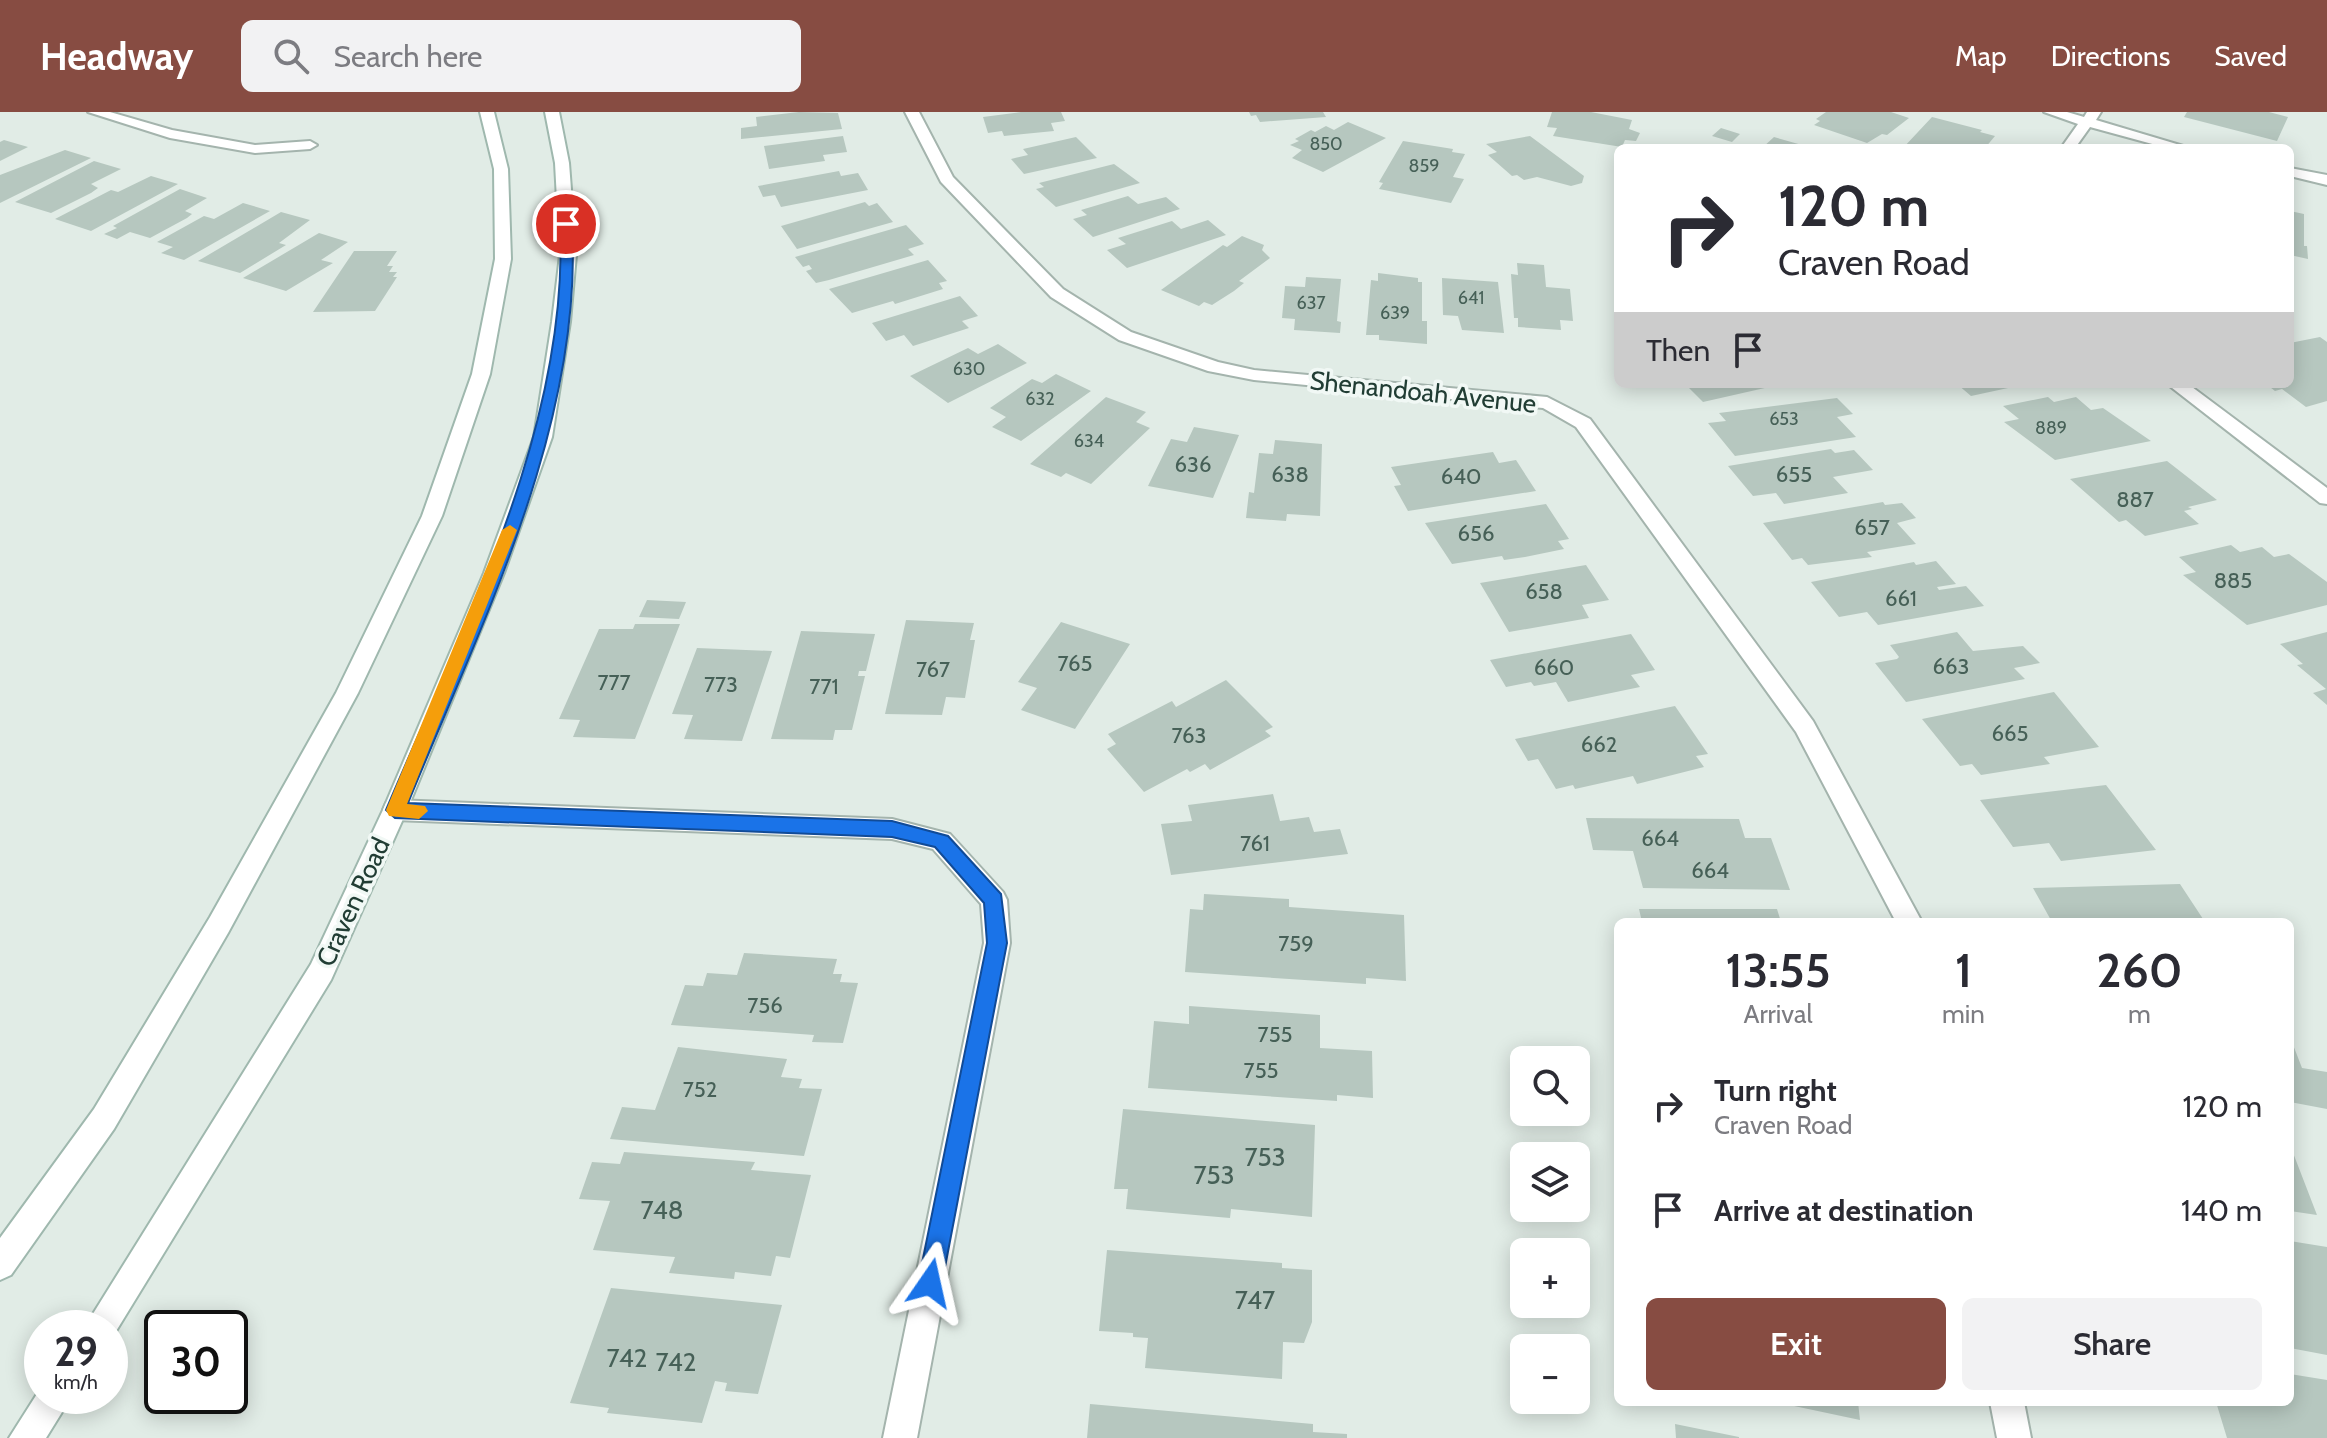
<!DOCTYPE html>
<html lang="en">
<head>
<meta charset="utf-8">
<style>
  :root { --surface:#fff; --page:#f2f2f3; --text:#2b2b33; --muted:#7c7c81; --accent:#874c42 }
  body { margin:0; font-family:Cabin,sans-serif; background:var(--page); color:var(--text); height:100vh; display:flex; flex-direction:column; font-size:30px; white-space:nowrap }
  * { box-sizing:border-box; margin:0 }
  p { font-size:26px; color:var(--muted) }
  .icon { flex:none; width:44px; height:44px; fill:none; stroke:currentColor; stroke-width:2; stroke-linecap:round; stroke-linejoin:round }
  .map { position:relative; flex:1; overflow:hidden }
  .sheet { position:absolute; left:1614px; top:806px; width:680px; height:488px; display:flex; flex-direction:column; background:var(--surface); border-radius:12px; box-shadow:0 4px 20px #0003 }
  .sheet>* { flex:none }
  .guide { position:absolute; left:1614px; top:32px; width:680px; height:244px; border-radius:12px; box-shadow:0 4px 20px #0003; background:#fff; color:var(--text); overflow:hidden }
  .controls { position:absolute; left:1510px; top:934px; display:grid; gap:16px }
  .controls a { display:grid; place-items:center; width:80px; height:80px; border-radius:12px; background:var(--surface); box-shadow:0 4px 20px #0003; font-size:40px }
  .speed { position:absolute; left:24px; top:1198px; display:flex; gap:16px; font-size:40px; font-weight:700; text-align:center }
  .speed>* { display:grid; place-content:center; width:104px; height:104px; border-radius:50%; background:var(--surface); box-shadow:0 4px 20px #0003; line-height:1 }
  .speed small { font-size:20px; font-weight:400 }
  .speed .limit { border:4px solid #111; border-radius:12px; background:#fff; color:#111 }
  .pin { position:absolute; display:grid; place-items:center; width:68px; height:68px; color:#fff; margin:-34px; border:4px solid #fff; border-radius:50%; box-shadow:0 2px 8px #0007 }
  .me { position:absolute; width:88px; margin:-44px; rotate:11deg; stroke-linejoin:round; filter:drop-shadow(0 0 6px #0008) }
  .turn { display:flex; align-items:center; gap:28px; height:168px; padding:0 32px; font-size:36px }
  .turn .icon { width:104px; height:104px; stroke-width:2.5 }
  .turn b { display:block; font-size:56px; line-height:68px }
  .then { display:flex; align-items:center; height:76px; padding:0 32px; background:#0003; gap:16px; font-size:30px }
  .eta { display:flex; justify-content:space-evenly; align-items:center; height:136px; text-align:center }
  .eta b { font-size:48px; font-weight:600; line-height:56px }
  .action { display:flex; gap:16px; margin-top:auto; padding:16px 32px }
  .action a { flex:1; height:92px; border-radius:12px; background:var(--accent); color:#fff; font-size:32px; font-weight:600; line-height:92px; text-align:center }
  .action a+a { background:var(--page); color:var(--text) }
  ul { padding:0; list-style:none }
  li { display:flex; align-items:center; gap:24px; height:104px; padding:0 32px }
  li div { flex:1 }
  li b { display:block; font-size:30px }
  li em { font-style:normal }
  header { display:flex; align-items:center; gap:48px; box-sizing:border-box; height:112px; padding:0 40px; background:var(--accent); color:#fff }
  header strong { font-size:38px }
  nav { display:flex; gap:44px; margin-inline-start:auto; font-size:28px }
  .search { width:560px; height:72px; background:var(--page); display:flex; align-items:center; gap:20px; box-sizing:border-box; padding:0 28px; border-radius:12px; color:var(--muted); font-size:30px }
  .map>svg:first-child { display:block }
  .building { fill:#b6c7bf }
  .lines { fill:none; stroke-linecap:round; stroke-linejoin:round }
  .minor-casing { stroke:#a4b4ad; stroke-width:4 }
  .secondary-casing { stroke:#9fb8ae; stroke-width:4 }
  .minor { fill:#fff; fill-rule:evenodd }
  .secondary { fill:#fff; fill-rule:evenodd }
  .route { fill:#1a73e8; stroke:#114b97; stroke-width:2 }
  .slow { fill:#f59e0b }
  .labels { text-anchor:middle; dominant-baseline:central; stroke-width:7; stroke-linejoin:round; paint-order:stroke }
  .far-number-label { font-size:18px; fill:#466057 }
  .number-label { font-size:22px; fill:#466057 }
  .street-label { font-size:26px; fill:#213d34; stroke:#f1f8f5 }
  .near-number-label { font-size:26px; fill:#466057 }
</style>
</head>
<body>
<header>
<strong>Headway</strong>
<div class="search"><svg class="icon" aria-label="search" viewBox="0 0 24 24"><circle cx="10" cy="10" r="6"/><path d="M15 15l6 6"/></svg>Search here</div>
<nav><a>Map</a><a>Directions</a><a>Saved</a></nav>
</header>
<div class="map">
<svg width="2327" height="1326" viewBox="0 0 2327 1326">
  <rect width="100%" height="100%" fill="#e1ece6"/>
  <path class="building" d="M799,0L838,1L842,17L741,27V16L757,14L756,5Z
    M1021,0H1061L1065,9L1051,11L1054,19L1004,24L1002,19L988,21L983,5Z
    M1249,0H1323L1326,5L1260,10L1256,3L1251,4Z
    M1552,0H1591L1632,8L1629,17L1640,21L1636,29L1625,28L1622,35L1553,24L1557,16L1547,15Z
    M1826,0H1891L1909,6L1887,23L1882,22L1867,31L1814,13L1820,9L1816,7Z
    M2187,0H2269L2288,5L2277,29L2184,5Z
    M1932,5L1982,18L1980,20L1995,24L1985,36H1903Z
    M1348,10L1386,26L1323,60L1292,46L1302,38L1290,33L1299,29L1295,27L1311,18L1315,20L1326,14L1334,18Z
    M1721,16L1740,22L1732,30L1712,24Z
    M843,24L847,40L823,43L825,49L769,57L764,34Z
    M1530,24L1584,64L1582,71L1571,74L1537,65L1524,68L1517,63L1512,64L1488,43L1497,40L1486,32Z
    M1076,25L1097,46L1024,62L1011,47L1028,43L1023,37Z
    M1774,25L1809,35V36H1762Z
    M4,28L28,35L0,49V30Z
    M1403,29L1453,37L1452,40L1465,42L1453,65L1464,67L1451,91L1379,77L1383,71L1379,70Z
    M65,38L91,46L0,91V63Z
    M94,49L121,57L91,72L98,76L91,81L51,101L15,90Z
    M1114,52L1140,71L1056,95L1036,77L1044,75L1039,71Z
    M839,59L841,64L858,61L868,78L781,95L775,83L763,85L758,74Z
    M151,64L178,72L91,119L55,107L111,78L118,80Z
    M180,77L207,86L185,99L192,102L187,106L150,126L130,120L117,127L104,122L117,116L113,114Z
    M1128,84L1138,92L1166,85L1180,97L1093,125L1073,107L1087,103L1081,98Z
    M865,90L869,94L877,91L893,110L797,137L781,114Z
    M243,91L270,99L184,148L161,141L173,135L157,130L204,104L214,107Z
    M2290,99L2304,102V134H2307L2308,147L2290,143Z
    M281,100L310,108L279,131L286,133L240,161L198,149Z
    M1208,108L1226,123L1127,156L1107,138L1126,132L1118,126L1172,109L1181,117Z
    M906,113L924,132L908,137L914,143L829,168L816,171L806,159L812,157L809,153L803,155L795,145Z
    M319,121L348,130L321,148L333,151L286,179L243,166Z
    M1242,124L1264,133L1262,138L1270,146L1239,169L1244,171L1234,179L1212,193L1204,190L1199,194L1161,178L1223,133L1227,135Z
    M354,139H397L387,154H393L389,160H397L393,165H397L375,199L313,200Z
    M928,148L947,169L939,171L943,177L895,192L893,189L852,201L829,177Z
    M1517,151L1544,153L1546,175L1570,177L1573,209L1560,208L1561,218L1518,215V206H1514L1511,162L1518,163Z
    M1378,161L1418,166V170H1422V209H1427V232L1379,228V223H1366L1371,168L1378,169Z
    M1306,165L1341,167L1337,209L1341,210L1340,221L1294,218L1295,207L1282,206L1285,174L1305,175Z
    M1442,166L1498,170L1504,221L1462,218L1458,204L1443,203Z
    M960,184L978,204L962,209L969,216L913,234L904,223L886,229L872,211Z
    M2320,225L2327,230V289L2306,295L2282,277L2275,279L2266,272H2290V231Z
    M998,232L1027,251L948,291L910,264L968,236L978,242Z
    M1056,262L1091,279L1021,329L992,315L1006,305L990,296L1032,267L1042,271Z
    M1685,272H1778V273L1703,290Z
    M1957,272H2022V273L1971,284Z
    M1106,285L1146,300L1136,310L1150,316L1091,372L1066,361L1061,365L1030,352Z
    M2048,285L2054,290L2076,285L2091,298L2103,296L2151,329L2055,348L2004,310L2019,307L2003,294Z
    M1837,286L1853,302L1837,305L1856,325L1735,344L1708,311L1726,309L1719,301Z
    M1194,315L1239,323L1213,386L1148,374L1171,327L1187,330Z
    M1275,328L1322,332L1320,404L1287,402L1286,409L1246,406L1249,380L1254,381L1259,341L1273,342Z
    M1831,337L1835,341L1854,338L1873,358L1833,365L1848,381L1784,392L1776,381L1753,384L1728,354Z
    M1493,340L1499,351L1516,348L1536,379L1408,399L1394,374L1401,373L1391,355Z
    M2167,349L2217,388L2188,395L2192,397L2184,399L2199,412L2145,424L2126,408L2119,410L2070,367Z
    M1883,390L1885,393L1902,391L1916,406L1897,411L1916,432L1867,440L1872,445L1808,453L1802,446L1792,448L1763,411Z
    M1546,392L1569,427L1558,429L1564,437L1525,445L1504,448L1502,444L1452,452L1425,411Z
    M2231,433L2240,440L2262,435L2274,445L2289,442L2327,470V493L2247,513L2183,463L2196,460L2179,445Z
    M1936,449L1956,472L1937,475L1939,478L1966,474L1984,494L1878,513L1867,500L1839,505L1811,470L1914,450L1916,453Z
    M1586,453L1609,488L1582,493L1589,506L1509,520L1480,471Z
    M647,488L686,490L679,507L639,505Z
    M906,508L974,511L970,528H975L965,586L946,585L942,603L885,602Z
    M1061,510L1130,532L1075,617L1021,598L1037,576L1018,570Z
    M635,512H680L635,627L573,625L580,608L559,607L599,517H633Z
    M801,519L875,522L866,559H859L858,564H865L852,618H835L833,628L771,627Z
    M1957,520L1973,539L2023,534L2040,551L2014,556L2025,567L1906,590L1875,551L1897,547L1899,545L1890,533Z
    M2327,520V593L2313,581L2326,577L2297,553L2303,552L2280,532Z
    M1631,522L1655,558L1631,563L1640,575L1568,590L1556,570L1534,574L1531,570L1506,575L1490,548Z
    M697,536L772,539L742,629L684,627L693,603L672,602Z
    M1226,568L1273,615L1265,619L1271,624L1210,658L1205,652L1190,660L1187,657L1144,680L1107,637L1116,632L1108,622L1172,589L1176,595Z
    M2054,580L2099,635L2044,645L2050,652L1981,663L1972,652L1960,654L1922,607Z
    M1675,594L1708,642L1696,644L1704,655L1637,672L1633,664L1575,677L1573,673L1556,677L1538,647L1528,649L1515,627Z
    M2106,673L2156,738L2061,749L2049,731L2013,735L1980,688Z
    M1273,682L1280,709L1309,705L1314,720L1340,717L1348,742L1171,763L1161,712L1192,709L1188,693Z
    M1586,706L1739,707L1745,726H1771L1790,778L1643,776L1633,739L1593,738Z
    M2180,772L2205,810H2052L2033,776Z
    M1204,782L1289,787V795L1404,803L1406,869L1366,866V872L1185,860L1190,797L1203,798Z
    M1639,797H1777L1781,810H1642Z
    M744,841L837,847L833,862H842L840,870L858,871L843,931L812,930L814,923L671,913L685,873L703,874L707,861L737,863Z
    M1189,894L1320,903V936L1372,939L1373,986L1337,983V989L1148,976L1154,909L1189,912Z
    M2290,925L2302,956L2327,960V997L2290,990Z
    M678,935L787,947L781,965L802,967L799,976L822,977L804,1044L610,1027L622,995L655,998Z
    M1123,997L1315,1013L1312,1105L1231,1097L1230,1106L1126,1097L1128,1077H1114Z
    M2290,1033L2317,1103L2290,1099Z
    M624,1040L755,1050L751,1058L811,1063L790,1146L776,1144L771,1164L735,1160L734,1167L669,1161L675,1145L593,1138L610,1089L579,1087L592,1050L620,1052Z
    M2290,1129L2327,1135V1243L2290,1236Z
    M1107,1138L1282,1151V1156L1312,1158V1210L1304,1231L1283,1230L1282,1267L1145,1256L1148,1226L1133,1225V1221L1099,1219Z
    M611,1176L782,1193L758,1282L725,1279L727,1271L715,1269L702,1311L607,1301L609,1296L570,1291Z
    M2290,1262L2327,1268V1326H2227L2216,1290H2290Z
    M1780,1290H1858L1860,1308L1780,1291Z
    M1090,1292L1313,1312V1320L1347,1322V1326H1087Z
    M1675,1312L1739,1325V1326H1676Z"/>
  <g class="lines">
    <g class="minor-casing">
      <path id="minor" d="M88,0H110L172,18L255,33L310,29L317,33L310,37L255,41L170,26Z
        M905,0H919L953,65L1063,177L1131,220L1218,250L1254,258L1547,285L1590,307L1813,609L1922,810H1896L1796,620L1576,315L1543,296L1254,268L1208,259L1119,228L1051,185L941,70Z
        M2044,0H2067L2084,5L2087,0H2101L2096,8L2190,36H2167L2090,15L2075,36H2061L2078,12Z
        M2290,56L2327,63V73L2290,64Z
        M2167,272H2188L2327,376V392L2320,391Z
        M395,688L892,707L950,722L1003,780L1007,788L1010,831L917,1326H883L984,831L981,792L933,737L892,727L395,708L386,705L383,698L386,691Z
        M1990,1290H2024L2031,1326H1997Z"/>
    </g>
    <g class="secondary-casing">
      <path id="secondary" d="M480,0H494L508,57L511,147L490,262L442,404L358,581L228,821L114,1017L11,1163L0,1168V1126L94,997L210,805L336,581L422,404L472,262L495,147L494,57Z
        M545,0H559L569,51L576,143L570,210L552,325L504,461L407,698L331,868L110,1229V1216H86L91,1205L311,852L383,698L484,461L534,325L552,210L560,143L555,51Z
        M42,1274V1284H72L46,1326H9Z"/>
    </g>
    <use href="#minor" class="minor"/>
    <use href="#secondary" class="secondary"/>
  </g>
  <path class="route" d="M566,109L572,112C584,311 481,512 408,691L892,709L948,724L1001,782L1007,831L942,1171L939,1180L930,1183L922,1180L918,1171L987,831L984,791L935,735L892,725L395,706L386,698C462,518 570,313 560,112Z"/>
  <path class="slow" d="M510,413L517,418L407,692L425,694L428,699L419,707L389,704L386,698L502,418Z"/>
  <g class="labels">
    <g class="far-number-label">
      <text x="1326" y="32">850</text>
      <text x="1424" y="54">859</text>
      <text x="1471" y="186">641</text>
      <text x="1311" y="191">637</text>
      <text x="1395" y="201">639</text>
      <text x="969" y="257">630</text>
      <text x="1040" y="287">632</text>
      <text x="1784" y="307">653</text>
      <text x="2051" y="316">889</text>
      <text x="1089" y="329">634</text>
    </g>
    <g class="number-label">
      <text x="1193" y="352">636</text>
      <text x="1290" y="362">638</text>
      <text x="1794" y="362">655</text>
      <text x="1461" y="364">640</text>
      <text x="2135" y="387">887</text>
      <text x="1872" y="415">657</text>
      <text x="1476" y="421">656</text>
      <text x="2233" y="468">885</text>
      <text x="1544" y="479">658</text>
      <text x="1901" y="486">661</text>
      <text x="1075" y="551">765</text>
      <text x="1951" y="554">663</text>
      <text x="1554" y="555">660</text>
      <text x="933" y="557">767</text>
      <text x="614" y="570">777</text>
      <text x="721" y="572">773</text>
      <text x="824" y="574">771</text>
      <text x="2010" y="621">665</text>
      <text x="1189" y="623">763</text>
      <text x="1599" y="632">662</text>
      <text x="1660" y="726">664</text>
      <text x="1255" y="731">761</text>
      <text x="1710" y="758">664</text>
      <text x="1296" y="831">759</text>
      <text x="765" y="893">756</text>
      <text x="1275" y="922">755</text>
      <text x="1261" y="958">755</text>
      <text x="700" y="977">752</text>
    </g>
    <g class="street-label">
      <text transform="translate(1423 280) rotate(6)">Shenandoah Avenue</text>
      <text transform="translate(353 790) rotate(-65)">Craven Road</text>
    </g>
    <g class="near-number-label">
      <text x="1265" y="1045">753</text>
      <text x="1214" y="1063">753</text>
      <text x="662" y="1098">748</text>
      <text x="1255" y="1188">747</text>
      <text x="627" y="1246">742</text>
      <text x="676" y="1250">742</text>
    </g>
  </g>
</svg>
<div class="controls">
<a><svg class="icon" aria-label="search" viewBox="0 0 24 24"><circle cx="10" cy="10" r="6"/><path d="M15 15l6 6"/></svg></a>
<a><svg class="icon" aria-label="layers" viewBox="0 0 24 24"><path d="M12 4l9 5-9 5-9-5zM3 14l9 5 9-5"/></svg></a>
<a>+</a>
<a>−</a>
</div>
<div class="speed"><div>29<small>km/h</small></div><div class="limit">30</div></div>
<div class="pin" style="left:566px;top:112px;background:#d93025"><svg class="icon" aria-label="arrive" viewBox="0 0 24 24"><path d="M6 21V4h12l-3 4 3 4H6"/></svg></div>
<svg class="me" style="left:930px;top:1171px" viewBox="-20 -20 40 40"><path d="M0-17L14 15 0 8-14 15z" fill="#1a73e8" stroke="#fff" stroke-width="4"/></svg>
<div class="guide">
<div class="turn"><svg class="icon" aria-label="right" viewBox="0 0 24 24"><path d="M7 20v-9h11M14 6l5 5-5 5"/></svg><div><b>120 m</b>Craven Road</div></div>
<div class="then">Then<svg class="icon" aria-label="arrive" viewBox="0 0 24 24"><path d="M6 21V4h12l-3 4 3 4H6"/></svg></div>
</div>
<section class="sheet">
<div class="eta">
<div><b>13:55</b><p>Arrival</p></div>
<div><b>1</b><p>min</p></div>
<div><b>260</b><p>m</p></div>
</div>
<ul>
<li><svg class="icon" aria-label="right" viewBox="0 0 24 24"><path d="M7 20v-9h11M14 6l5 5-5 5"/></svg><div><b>Turn right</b><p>Craven Road</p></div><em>120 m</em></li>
<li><svg class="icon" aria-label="arrive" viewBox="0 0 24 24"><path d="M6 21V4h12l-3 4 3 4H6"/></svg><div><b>Arrive at destination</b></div><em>140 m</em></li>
</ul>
<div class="action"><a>Exit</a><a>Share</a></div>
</section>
</div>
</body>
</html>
